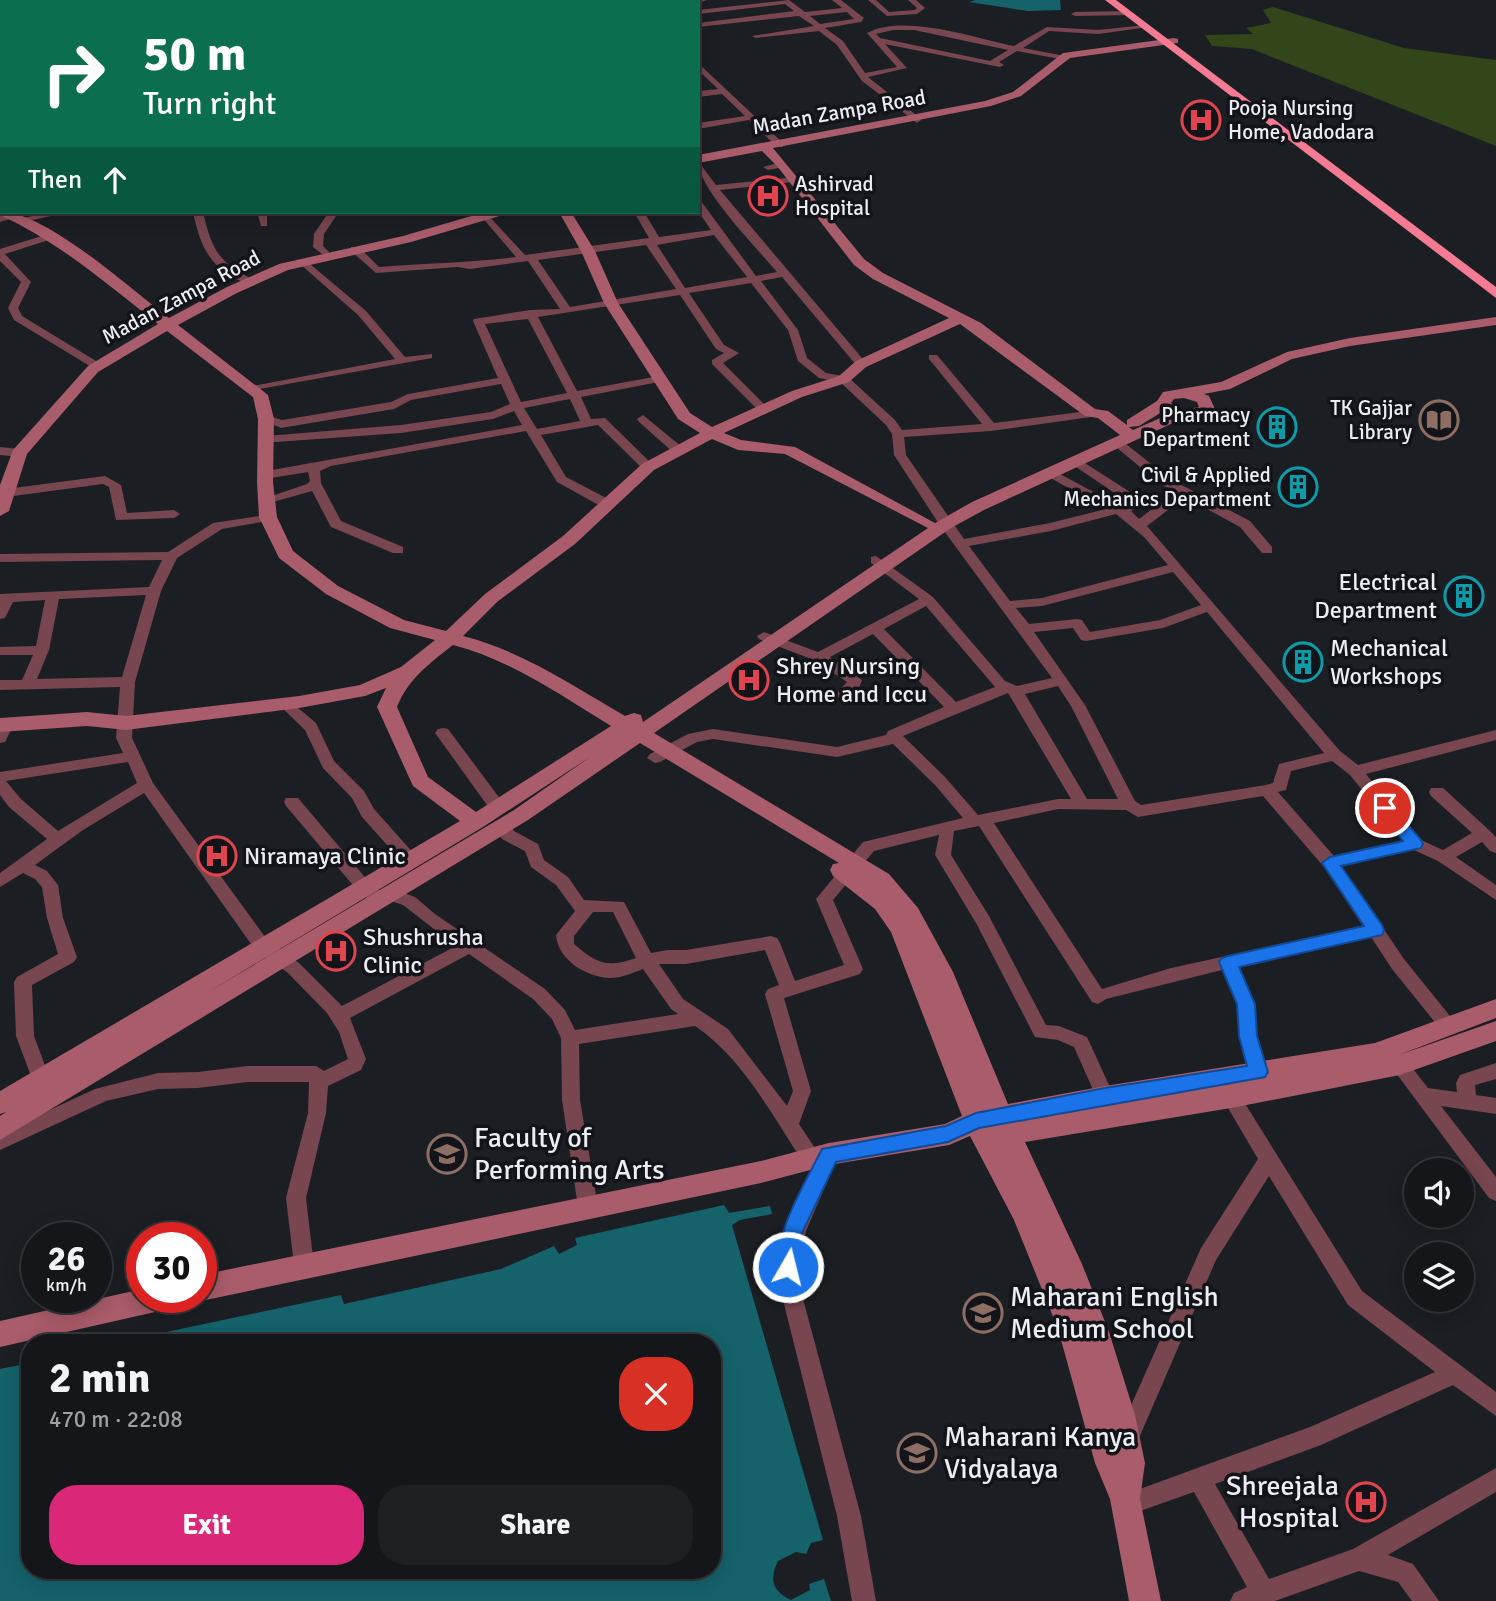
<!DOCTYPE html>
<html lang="en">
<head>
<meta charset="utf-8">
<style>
  :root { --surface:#14161a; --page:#1d1f23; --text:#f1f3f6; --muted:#9d9fa2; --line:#333539; --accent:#db2777 }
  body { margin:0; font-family:Signika,sans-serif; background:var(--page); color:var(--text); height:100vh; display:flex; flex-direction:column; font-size:26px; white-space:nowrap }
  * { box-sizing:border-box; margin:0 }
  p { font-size:23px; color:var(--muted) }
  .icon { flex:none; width:38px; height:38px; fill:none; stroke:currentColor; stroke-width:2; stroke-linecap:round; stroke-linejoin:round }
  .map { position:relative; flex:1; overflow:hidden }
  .details { position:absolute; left:21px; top:1334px; width:700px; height:245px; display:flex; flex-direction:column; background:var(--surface); border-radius:28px; box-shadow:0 4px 18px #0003,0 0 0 2px var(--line) }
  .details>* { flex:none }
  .banner { position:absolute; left:0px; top:0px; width:700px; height:214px; box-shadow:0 4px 18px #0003,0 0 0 2px var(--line); background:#0b6e4f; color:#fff; overflow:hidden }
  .controls { position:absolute; left:1404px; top:1158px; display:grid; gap:14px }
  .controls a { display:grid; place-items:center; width:70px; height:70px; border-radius:50%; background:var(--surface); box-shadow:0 4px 18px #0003,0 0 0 2px var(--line); font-size:35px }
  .speed { position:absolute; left:21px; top:1222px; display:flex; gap:14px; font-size:35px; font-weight:700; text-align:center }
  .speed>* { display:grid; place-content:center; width:91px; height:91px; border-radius:50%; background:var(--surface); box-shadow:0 4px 18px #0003,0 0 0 2px var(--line); line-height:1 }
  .speed small { font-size:18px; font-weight:400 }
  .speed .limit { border:10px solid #d22; background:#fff; color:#111 }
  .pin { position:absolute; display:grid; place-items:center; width:60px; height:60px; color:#fff; margin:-30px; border:4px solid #fff; border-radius:50%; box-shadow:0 2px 7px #0007 }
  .me { position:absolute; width:77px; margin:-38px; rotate:8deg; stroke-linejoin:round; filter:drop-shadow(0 0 5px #0008) }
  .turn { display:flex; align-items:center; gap:24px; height:147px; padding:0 28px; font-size:32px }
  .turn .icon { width:91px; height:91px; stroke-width:2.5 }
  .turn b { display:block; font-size:49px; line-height:60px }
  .then { display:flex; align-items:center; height:66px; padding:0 28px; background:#0003; gap:14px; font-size:26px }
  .round { display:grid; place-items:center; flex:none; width:74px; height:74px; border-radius:28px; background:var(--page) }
  .overview { display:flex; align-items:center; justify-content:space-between; height:119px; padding:0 28px }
  h1 { font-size:42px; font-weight:800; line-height:52px }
  .cta { display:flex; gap:14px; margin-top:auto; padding:14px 28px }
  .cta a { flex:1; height:80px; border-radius:28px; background:var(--accent); color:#fff; font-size:28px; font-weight:800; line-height:80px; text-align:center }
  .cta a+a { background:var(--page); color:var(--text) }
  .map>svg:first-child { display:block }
  .green { fill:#32461a }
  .water { fill:#15626a }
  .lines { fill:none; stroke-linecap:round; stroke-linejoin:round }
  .street { fill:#77464e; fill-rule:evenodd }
  .secondary { fill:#a95c69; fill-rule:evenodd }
  .highway { fill:#f47b91; fill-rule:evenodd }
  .route { fill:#1a73e8; stroke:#114b97; stroke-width:2 }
  .labels { text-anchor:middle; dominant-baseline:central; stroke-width:7; stroke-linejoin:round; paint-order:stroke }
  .far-poi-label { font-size:21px; fill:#ebedf1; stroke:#121419; text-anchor:end }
  .far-street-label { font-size:21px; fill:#ebedf1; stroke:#121419 }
  .poi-label { font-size:24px; fill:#ebedf1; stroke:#121419; text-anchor:start }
  .near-poi-label { font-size:28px; fill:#ebedf1; stroke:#121419; text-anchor:start }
</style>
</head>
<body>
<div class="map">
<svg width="1496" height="1601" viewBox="0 0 1496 1601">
  <rect width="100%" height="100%" fill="#1b1e23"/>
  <path class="green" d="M1273,7L1404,48L1496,60V146L1252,49L1212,46L1205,35L1253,34L1246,28L1271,23L1263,10Z"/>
  <path class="water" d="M976,0H1060L1061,10L1028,11L969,2Z
    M724,1205L729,1213L770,1206L772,1214L740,1220L732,1225L823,1540L811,1543L806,1554L796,1552L778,1561C769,1579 772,1591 791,1600L810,1590L809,1584L824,1579L831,1601H0V1369L30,1363V1570H712V1342H119L341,1295L344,1304L501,1269L554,1246L559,1254L577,1245L575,1238Z"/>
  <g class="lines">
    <path class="street" d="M24,0H44L21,2Z
      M50,0H58L60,2H51Z
      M156,0H164V2H156Z
      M189,0H213L186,2Z
      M221,0H229L231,2H222Z
      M249,0H257L258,2H250Z
      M368,0H376L377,2H369Z
      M441,0H449L450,2H442Z
      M639,0H647L649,2H640Z
      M687,0H707L698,3L684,2Z
      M789,0L805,12L842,8L832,0H841L864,18L861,22L825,28L843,41L865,73L897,67L867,33C903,13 975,38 1014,46L1047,27L1098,30L1145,25L1149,27L1098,34L1049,31L1023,48L1065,56V60L1017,51L999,62L1004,65L1000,67L885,44L907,68L868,77L920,118L921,120L917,123L862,81L837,45L819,31L756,38L752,36L814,26L799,16L698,27V23L794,11L785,4L698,14V10ZM847,12L854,19L820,24L810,16ZM893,30H914L1008,50L990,61L880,38L876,34Z
      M868,0H876L889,12L915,10L917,8L908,0H916L925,8L917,14L887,16Z
      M0,3H2V7H0Z
      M1126,11L1129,15L1075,16L1071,14L1075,12Z
      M0,19H2V23H0Z
      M698,63L783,143V147H777L749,120L698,129V123L745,116L722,94L698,97V91L718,89L698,70Z
      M0,74H2V80H0Z
      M0,86L2,87V102L0,101Z
      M0,111L2,112V119L0,118Z
      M698,161L716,185L796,177L798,179L793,182L720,190L867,364L857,366L782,277L761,281L798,330L807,358L826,373L848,377L895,420L902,430L982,424L929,359V355H937L994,423L1095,410L1097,413L1091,417L991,431L904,437L906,455L964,539L1050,523L1106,509L1047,476V470L1051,469L1121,507L1128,502L1073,465L1071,462L1077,458L1141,499V505L1131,511L1139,519L1175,492L1162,485L1111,443L1113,440H1121L1170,479L1250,521L1272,547V553H1262L1240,527L1185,497L1147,526L1340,751L1358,765L1496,730V740L1366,774L1421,840L1443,850L1472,833L1431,796L1429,792L1431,788H1443L1489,830L1496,837V853L1490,851L1482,842L1456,857L1496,885V900L1438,861L1414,850L1341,866L1404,959L1454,1021L1457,1026L1454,1031L1448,1033L1442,1031L1392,969L1371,937L1238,967L1255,1004L1257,1036L1268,1072L1266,1077L1259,1080L1252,1077L1239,1036L1237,1004L1222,970L1106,999L1098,1004L1092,1002L979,826L954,831L951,855L989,916L1046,1025L1059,1026L1087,1037L1114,1096L1112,1101L1105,1104L1098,1101L1074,1047L1058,1040L1035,1037L976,923L935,855L939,835L874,851L833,900L863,969L860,974L784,998L811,1091L799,1124L819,1154L822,1148L829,1146L836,1148L839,1154L806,1231L798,1280L861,1516L876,1601H852L837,1516L778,1280L785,1231L813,1167L805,1165C773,1117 743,1058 695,1026L579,1044L580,1100L598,1207L595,1213L588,1216L581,1213L578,1207L562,1100L561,1038L552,1019L533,999L469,954L350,1018L366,1059L361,1070L328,1086L326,1113L306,1198L314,1265L311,1272L304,1274L297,1272L294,1265L286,1198L308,1113L309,1082H247L198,1088L158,1089L106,1101L0,1150V1133L95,1089L158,1073L198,1072L247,1066H316L324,1071L348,1059L339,1032L327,1013L287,972L256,951L144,793L83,830L35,865L47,871L58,885L63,918L77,957L74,962L32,985L34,1036L53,1087L51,1092L44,1095L37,1092L16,1036L14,982L17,977L58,954L47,918L42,887L35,879L23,873L0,887V873L47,839L9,807L0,795V772L123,753L116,738L120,687L0,690V680H22L33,655H0V647L36,646L45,600L13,602L5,618L0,619V594L149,587L162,560L0,562V554L168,552L213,523L273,514V520L222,529L177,558L161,591L135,682L132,738L153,783L268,941L299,963L342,1006L456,946L403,905L388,900L386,904H374L357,890L286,806L284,802L286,798H298L369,882L383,893L391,888L415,897L435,914L545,989L565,1010L575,1030L678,1014L671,1009L643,969C633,973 621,978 610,978C586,977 558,960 556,935L575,911L556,885L531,867L525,851L502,839L493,826L495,822H507L514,831L538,844L544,860L568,877L584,900L624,902L651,953L668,950H686L771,936L777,938L780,943L795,981L844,965L816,899L863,842L963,818L935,785L893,744L837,757L713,739L697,742L660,762L655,763L647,758L650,754L688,734L713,729L837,747L886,735L888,731L944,707L873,634L830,657L862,680L859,688L842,700L835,695L847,682L814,660L759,639L757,636L764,632L818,652L919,599L871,563V557L876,556L933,597L1005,681L1017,686L1052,678L939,524L894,455L892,434L886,425L840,382L819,378L798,361L788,330L751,283L689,293L724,345L739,353L723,363L769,409L763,413L759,411L712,364V360L724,353L716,349L680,295L538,317L577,391L659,376L665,379L659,382L581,397L591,419L605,418L652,464V470H644L598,425L541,435L566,477L614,502V508H604L557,482L526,431L331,466L320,471L321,483L341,521L403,547V553H393L331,527L312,491L266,504L260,500L307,484L310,481L308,472L265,479L259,475L261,472L522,425L514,411L493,419L401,433L262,443L260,440L266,436L401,425L491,412L510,404L501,384L411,400L394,409L281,428L260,419L266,415L282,420L391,402L408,394L498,378L473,321L474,319L530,310L560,309L528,261L470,269L457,267L376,273L351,251V247H359L379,267C425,263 470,263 516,257L481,216L486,213L525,255L649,238L634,212H644L659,237L711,230L698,211V200L701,201L756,276L777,272C758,249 698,189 698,161ZM714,235L747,277L685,288L657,245ZM646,245L676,289L570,307L538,260ZM528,319L567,393L521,402L485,324ZM570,399L580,421L537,429L524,408ZM1116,514L1144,537L1168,565L1042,598L1010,601L969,546L1051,531ZM1173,572L1201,605L1160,620L1090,632L1082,620L1077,619L1029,624L1016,608L1042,606ZM146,595L122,677L37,679L49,650L59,599ZM926,606L995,687L956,702L884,629ZM1207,612L1324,753L1279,764L1273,783L1266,785L1141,805L1135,801L1085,705L1034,632L1073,628L1081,640L1086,641L1163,628ZM1058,686L1071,706L1118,799H1087L1025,694ZM1008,693L1071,799H1058L978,815L945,777L903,736ZM1332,761L1350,775L1403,841L1334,856L1278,792L1286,790L1291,771ZM128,762L137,783L58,831L21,799L6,781ZM1263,796L1324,867L1363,926L1171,968L1102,989L994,823L1058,809L1126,810L1138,817ZM593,912H613L636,958C607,968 597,964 574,944V936ZM765,950L779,985L768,989L765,994L793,1091L787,1106L728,1029L683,999L659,964H686Z
      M782,162L785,163V167L768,170L763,167Z
      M0,184H2V190H0Z
      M49,212H68L20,223L15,220Z
      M193,212H203C212,250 218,262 254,280V284C246,285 240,281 233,277C206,262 199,240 193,212Z
      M257,212H267V226H261Z
      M325,212H335L336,216L324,234L323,246L332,255L327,258L313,247L314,234L326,216Z
      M11,213L14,214V218L0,222V216Z
      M48,234L52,235V239L5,254L31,282L18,308L22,316L101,364V368H93L14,320L8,308L21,282L0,261V249Z
      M304,259L366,311L405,357L432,354V358L249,391L247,389L253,386L395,359L358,315L300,264L299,262Z
      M643,415L682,447V453H674L639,422L637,419Z
      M0,447L19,449L25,453L19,457L0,455Z
      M105,476L121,485L127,513L174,510L180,514L174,518L116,520L109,487L103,484L6,497L0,493L6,489Z
      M285,699L290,701L316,723L334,761L364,791L374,809L416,856L418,860L416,864H404L362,817L352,798L323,768L305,730L278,704Z
      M7,719L14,724L5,742L0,743V723Z
      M443,728L448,729L504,804L506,808L504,812H492L438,737L435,733L438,729Z
      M1393,1049L1399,1051L1428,1088L1457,1092L1456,1083L1460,1075L1496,1063V1079L1475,1085L1476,1095L1496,1098V1114L1441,1106L1496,1177V1201L1489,1198L1387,1061L1384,1056L1387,1051Z
      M1227,1083L1234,1086L1362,1291L1496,1392V1416L1453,1385L1321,1445L1215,1484L1269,1579L1353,1549L1496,1468V1492L1388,1555L1413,1564L1439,1601H1412L1398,1582L1359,1571L1275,1601H1230L1234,1593L1247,1587L1194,1492L1126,1516L1118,1513L1115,1505L1118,1497L1310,1427L1435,1372L1348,1305L1269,1176L1216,1260L1136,1445L1128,1448L1120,1445L1117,1437L1201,1248L1258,1159L1218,1091L1220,1086Z"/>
    <path class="secondary" d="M1174,38L1178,39V43L1070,58L1021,96L991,106L773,148L864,259L883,273L981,323L1095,409L1108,411L1127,425V420L1157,401L1163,392L1221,382L1287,352L1350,338L1496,317V325L1350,346L1292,359L1230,389L1204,394L1209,396L1215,409L1202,418L1173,423L984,510L951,528L654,733L889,874L918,908L953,972L1008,1104L1105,1086L1375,1043L1496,999V1018L1396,1056L1496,1021V1041L1400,1075L1231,1108L1025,1142L1082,1264L1109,1332L1135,1415L1145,1463L1140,1499L1161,1601H1129L1110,1499L1095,1463L1058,1329L1014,1220L970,1136L949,1145L829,1165L761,1183L201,1301L191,1297H201V1275L761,1161L829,1143L945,1124L962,1116L891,932L875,909L833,876L830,870L833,864L839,863L640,743L528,820L0,1140V1116L6,1112L0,1114V1091L460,821L413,786L377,707L386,688L365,696L299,708L126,730L87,726L0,732V718L87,712L126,716L299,696L360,685L401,667L435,640L390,628L326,594L279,558L259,517L257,482L258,419L253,397L167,331L98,372L27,454L9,511L0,516V485L13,450L88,366L158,324C107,284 59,242 0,215V209L2,212C46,212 132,290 169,318L227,287L279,264L403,236L485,212H504L503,215L411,242L288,270L237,293L178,325L268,395L274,419L273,482L277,517L293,551L338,586L404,620L446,631L485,594L563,536L642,464L700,433L678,419L604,303L581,251L559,212H571L595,251L618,303L690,413L712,427L792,391L839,376L856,361L949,318L873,279L854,265L777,166L762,151L698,163V155L985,101L1013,92L1063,53ZM960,324L1085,416L1098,418L1120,435L972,502L935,523L795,447L741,440L724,433L802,397L849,382L866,367ZM1184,398L1197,402L1199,407L1184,410L1171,403L1174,399ZM1162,412L1167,415L1133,430L1129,427L1139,426ZM712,439L738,450L785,454L928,528L643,722L641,715L634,713L625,716C573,686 522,651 463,636L497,602L575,544L654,470ZM453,645C511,660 560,695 611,726L476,812L428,777L397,707C408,679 430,663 453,645ZM590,757L514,810L205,994L483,827Z
      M142,1289V1297H178L174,1306L164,1310L0,1347V1321Z"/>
    <path class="highway" d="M1105,0H1116L1496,287V298Z"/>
  </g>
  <path class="route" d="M1385,802L1391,804L1421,840L1423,844L1421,848L1341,866L1382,925L1384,930L1382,935L1239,967L1255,1004L1257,1036L1268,1072L1265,1077L979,1128L948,1142L836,1162L802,1233L795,1273L788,1276L781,1273C767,1244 809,1176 822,1149L946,1126L976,1113L1105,1088L1247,1066L1239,1036L1237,1004L1219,962L1222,958L1228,956L1364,926L1322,863L1330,857L1403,841L1377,808Z"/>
  <defs>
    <g id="hospital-ring" transform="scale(2.0125)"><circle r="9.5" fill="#121419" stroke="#e0444e" stroke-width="1.5"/><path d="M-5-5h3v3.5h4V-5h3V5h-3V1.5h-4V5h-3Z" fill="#e0444e"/></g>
    <g id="library-ring" transform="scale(2.0125)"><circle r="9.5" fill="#121419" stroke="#8d6e63" stroke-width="1.5"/><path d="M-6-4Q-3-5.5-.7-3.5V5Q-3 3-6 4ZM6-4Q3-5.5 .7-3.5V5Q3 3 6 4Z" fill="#8d6e63"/></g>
    <g id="building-ring" transform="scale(2.0125)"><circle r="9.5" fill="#121419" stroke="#0f9aa8" stroke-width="1.5"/><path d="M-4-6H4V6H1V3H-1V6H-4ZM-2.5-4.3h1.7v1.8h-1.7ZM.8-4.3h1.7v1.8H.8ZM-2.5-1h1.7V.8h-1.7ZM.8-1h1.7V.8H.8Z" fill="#0f9aa8"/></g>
    <g id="university-ring" transform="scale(2.0125)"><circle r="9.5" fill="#121419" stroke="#8d6e63" stroke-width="1.5"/><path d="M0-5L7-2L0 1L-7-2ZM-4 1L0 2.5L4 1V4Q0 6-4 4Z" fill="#8d6e63"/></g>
    <g id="school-ring" transform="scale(2.0125)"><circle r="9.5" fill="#121419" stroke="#8d6e63" stroke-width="1.5"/><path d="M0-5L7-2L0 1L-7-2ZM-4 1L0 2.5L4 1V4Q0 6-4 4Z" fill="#8d6e63"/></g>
  </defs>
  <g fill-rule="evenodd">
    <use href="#hospital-ring" x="1201" y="120"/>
    <use href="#hospital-ring" x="768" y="196"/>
    <use href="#library-ring" x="1439" y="420"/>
    <use href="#building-ring" x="1277" y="427"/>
    <use href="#building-ring" x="1298" y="487"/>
    <use href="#building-ring" x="1464" y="596"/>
    <use href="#building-ring" x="1303" y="662"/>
    <use href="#hospital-ring" x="749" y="680"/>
    <use href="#hospital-ring" x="217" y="856"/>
    <use href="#hospital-ring" x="336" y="951"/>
    <use href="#university-ring" x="447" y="1154"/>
    <use href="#school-ring" x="983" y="1313"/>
    <use href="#school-ring" x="917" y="1453"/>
    <use href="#hospital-ring" x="1366" y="1502"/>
  </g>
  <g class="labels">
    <g class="far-poi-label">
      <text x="1228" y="108" text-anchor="start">Pooja Nursing<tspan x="1228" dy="24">Home, Vadodara</tspan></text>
      <text x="795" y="184" text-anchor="start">Ashirvad<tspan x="795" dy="24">Hospital</tspan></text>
      <text x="1412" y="408">TK Gajjar<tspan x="1412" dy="24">Library</tspan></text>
      <text x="1250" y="415">Pharmacy<tspan x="1250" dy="24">Department</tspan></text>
      <text x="1271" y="475">Civil &amp; Applied<tspan x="1271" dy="24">Mechanics Department</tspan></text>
    </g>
    <g class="far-street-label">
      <text transform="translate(839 112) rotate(-10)">Madan Zampa Road</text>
      <text transform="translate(181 297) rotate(-28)">Madan Zampa Road</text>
    </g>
    <g class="poi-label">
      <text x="1437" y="582" text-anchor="end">Electrical<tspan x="1437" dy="28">Department</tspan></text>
      <text x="1330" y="648">Mechanical<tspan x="1330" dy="28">Workshops</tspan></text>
      <text x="776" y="666">Shrey Nursing<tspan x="776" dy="28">Home and Iccu</tspan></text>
      <text x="244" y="856">Niramaya Clinic</text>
      <text x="363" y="937">Shushrusha<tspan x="363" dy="28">Clinic</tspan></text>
    </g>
    <g class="near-poi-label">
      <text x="474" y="1138">Faculty of<tspan x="474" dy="32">Performing Arts</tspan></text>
      <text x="1010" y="1297">Maharani English<tspan x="1010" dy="32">Medium School</tspan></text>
      <text x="944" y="1437">Maharani Kanya<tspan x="944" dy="32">Vidyalaya</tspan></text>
      <text x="1339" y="1486" text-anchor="end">Shreejala<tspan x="1339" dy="32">Hospital</tspan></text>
    </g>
  </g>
</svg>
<div class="controls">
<a><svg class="icon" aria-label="sound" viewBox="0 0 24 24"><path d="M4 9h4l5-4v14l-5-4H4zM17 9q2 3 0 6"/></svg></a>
<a><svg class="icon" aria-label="layers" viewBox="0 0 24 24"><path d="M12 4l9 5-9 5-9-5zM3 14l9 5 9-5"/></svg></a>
</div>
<div class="speed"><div>26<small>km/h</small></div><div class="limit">30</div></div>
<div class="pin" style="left:1385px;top:808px;background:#d93025"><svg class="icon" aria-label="arrive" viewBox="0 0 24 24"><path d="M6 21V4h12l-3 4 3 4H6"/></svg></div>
<svg class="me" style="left:788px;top:1267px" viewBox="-20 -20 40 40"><circle r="17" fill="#1a73e8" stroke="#fff" stroke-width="3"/><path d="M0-11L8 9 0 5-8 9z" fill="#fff"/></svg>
<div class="banner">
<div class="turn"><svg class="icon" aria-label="right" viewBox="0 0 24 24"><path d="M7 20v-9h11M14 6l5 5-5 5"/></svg><div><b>50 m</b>Turn right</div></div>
<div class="then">Then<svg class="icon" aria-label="ahead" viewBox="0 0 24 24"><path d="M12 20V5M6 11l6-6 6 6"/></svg></div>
</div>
<section class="details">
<div class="overview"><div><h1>2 min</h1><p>470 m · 22:08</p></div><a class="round" style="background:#d93025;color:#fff"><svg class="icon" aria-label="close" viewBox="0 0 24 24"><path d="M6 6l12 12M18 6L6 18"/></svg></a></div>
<div class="cta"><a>Exit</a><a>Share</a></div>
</section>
</div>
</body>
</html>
